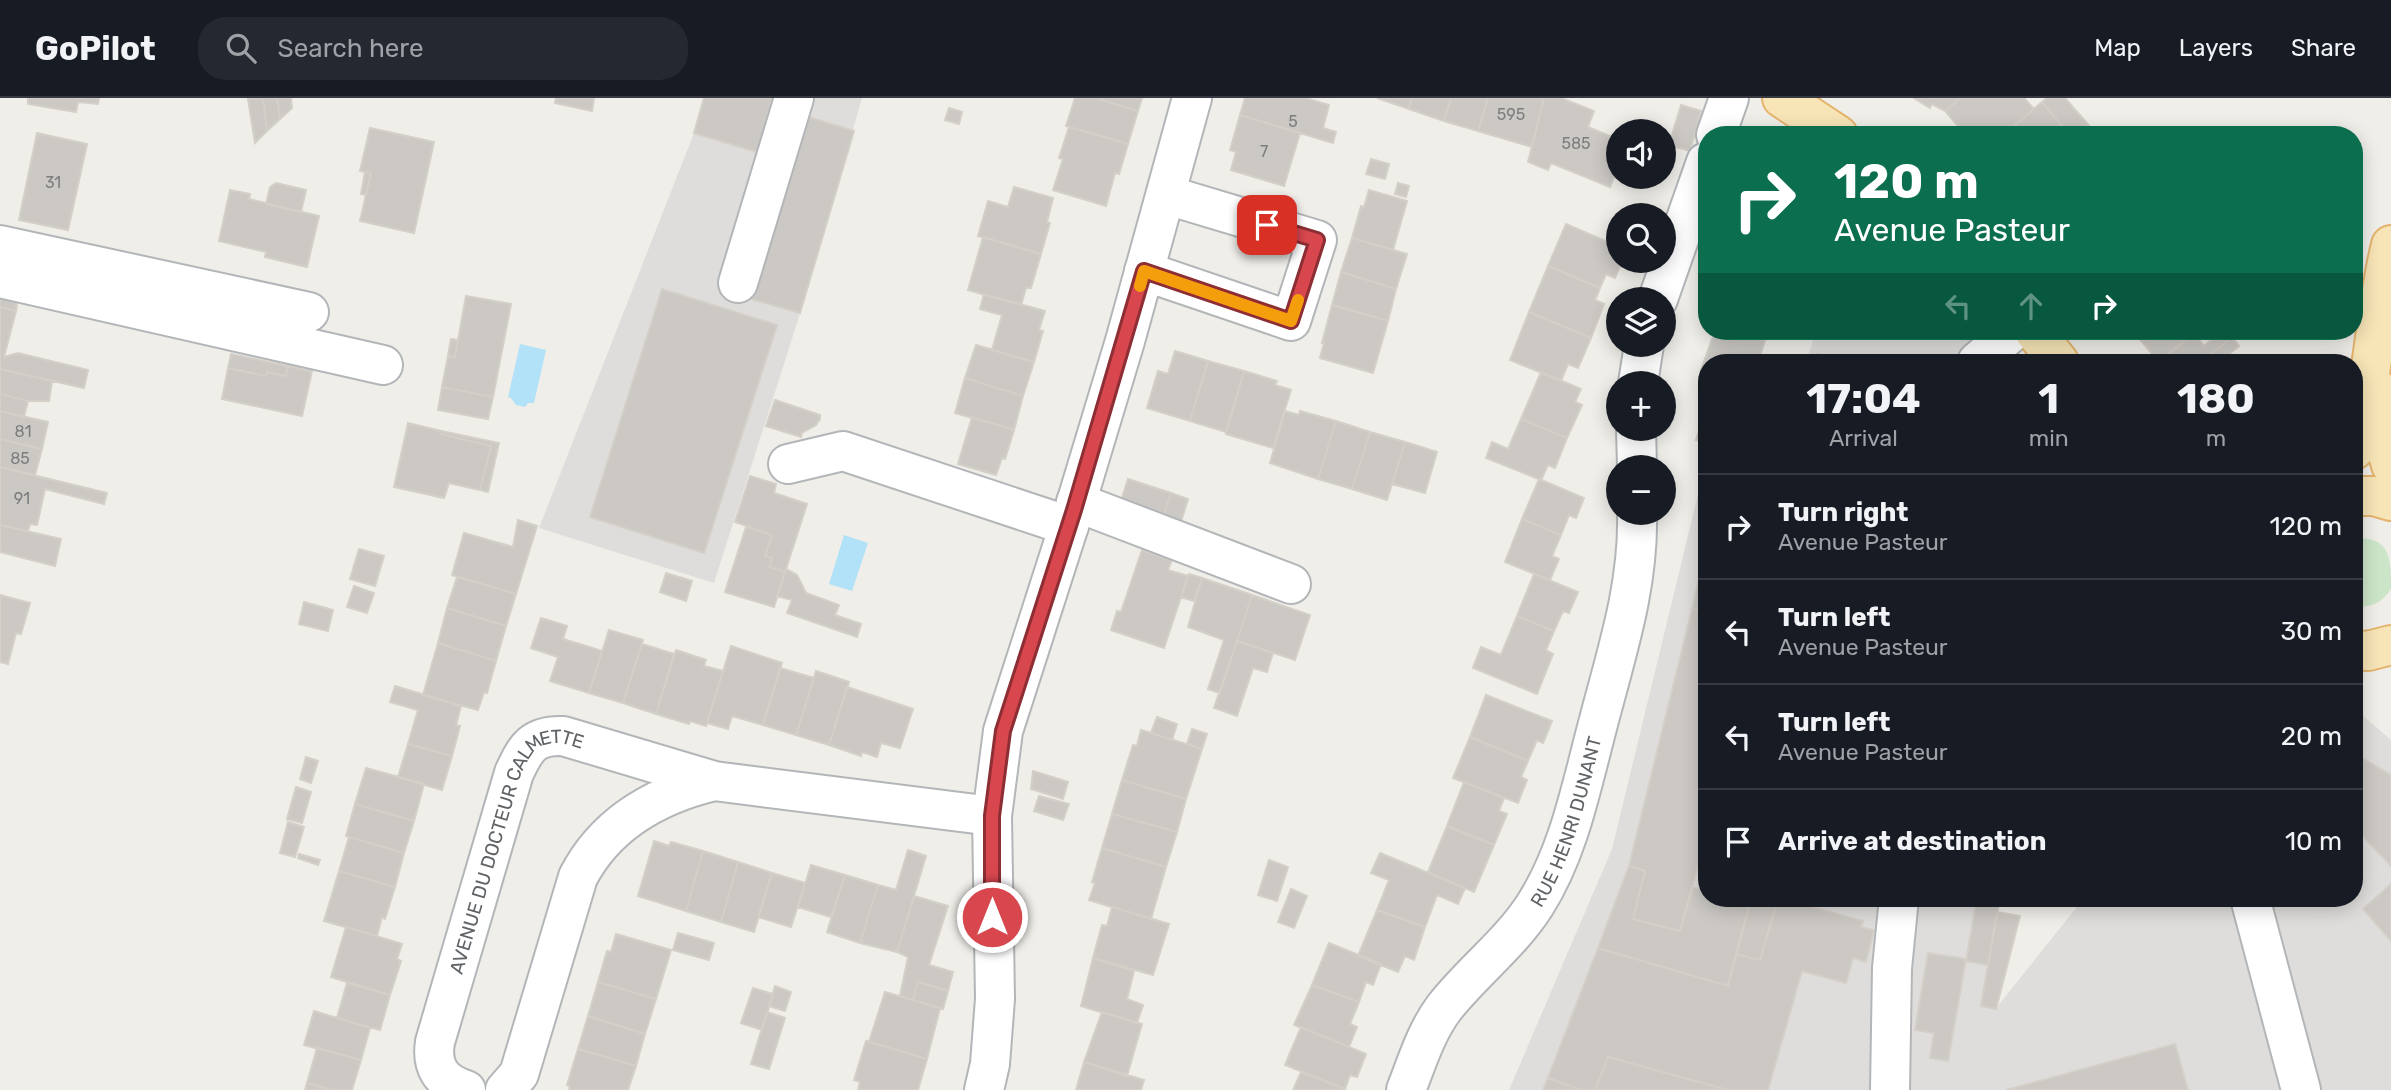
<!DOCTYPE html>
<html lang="en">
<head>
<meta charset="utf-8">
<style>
  :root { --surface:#171b24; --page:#242831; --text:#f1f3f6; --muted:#9ea1a6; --line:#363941 }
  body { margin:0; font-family:Rubik,sans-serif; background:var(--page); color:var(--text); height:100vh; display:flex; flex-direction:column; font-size:26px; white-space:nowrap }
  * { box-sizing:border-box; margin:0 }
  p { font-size:23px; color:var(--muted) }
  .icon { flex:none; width:38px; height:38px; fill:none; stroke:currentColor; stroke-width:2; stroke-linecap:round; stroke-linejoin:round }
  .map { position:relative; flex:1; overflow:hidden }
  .panel { position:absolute; left:1698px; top:256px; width:665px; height:553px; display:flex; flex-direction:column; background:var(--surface); border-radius:28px; box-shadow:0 4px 18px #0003 }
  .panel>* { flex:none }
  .guide { position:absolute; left:1698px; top:28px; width:665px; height:214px; border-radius:28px; box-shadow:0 4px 18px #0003; background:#0b6e4f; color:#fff; overflow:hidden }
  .controls { position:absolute; left:1606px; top:21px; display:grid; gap:14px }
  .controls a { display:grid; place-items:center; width:70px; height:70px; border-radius:50%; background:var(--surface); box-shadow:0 4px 18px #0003; font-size:35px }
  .pin { position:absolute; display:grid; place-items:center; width:60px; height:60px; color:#fff; margin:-30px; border-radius:14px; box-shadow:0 4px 10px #0006 }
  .me { position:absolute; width:77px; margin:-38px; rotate:0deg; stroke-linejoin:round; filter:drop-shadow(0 0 5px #0008) }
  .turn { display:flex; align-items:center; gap:24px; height:147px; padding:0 21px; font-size:32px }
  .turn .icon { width:91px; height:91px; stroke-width:2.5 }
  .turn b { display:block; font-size:49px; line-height:60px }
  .lanes { display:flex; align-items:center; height:66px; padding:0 21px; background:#0003; justify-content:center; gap:35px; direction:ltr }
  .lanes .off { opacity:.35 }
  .eta { display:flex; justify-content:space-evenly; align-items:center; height:119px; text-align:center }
  .eta b { font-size:42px; font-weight:700; line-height:49px }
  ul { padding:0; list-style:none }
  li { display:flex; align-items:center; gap:21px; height:105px; padding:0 21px; border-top:2px solid var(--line) }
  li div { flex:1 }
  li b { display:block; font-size:26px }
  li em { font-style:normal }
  header { display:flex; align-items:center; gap:42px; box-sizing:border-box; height:98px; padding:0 35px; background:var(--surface); border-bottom:2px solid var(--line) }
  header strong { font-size:33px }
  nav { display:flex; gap:38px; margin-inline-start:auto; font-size:24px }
  .search { width:490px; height:63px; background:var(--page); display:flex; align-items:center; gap:18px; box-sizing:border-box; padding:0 24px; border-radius:28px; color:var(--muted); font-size:26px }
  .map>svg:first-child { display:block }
  .industrial { fill:#dfdddb }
  .green { fill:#cce5c8 }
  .water { fill:#b2e2f7 }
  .building { fill:#ccc9c5; stroke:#d4cfc7; stroke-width:2 }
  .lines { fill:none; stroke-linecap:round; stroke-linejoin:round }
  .minor-casing { stroke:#b3b6b9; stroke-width:42 }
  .major-casing { stroke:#e4b46e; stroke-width:42 }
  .minor { stroke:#fff; stroke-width:38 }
  .major { stroke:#f7e5b7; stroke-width:38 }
  .route-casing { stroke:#8c2e33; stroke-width:18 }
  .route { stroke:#d8464e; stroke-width:12 }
  .slow { stroke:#f59e0b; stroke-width:12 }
  .labels { text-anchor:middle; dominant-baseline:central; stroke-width:6; stroke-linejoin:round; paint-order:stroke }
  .number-label { font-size:16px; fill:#7b7d7e }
  .street-label { font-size:19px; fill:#606467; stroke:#fff }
</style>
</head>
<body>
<header>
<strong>GoPilot</strong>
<div class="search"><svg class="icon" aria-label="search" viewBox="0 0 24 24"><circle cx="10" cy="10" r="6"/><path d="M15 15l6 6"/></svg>Search here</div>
<nav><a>Map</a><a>Layers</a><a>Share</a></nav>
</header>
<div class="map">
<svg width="2391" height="992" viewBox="0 0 2391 992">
  <rect width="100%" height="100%" fill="#f0eee9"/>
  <path class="industrial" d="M772,0H862L797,225L714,485L539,430L694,35L756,53Z
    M1816,233H1974L1978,236L1975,264H1806Z
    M1700,388L1706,390V800H2000L1998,814L2020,818L1997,909L2084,800H2354V610L2391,642V992H1509L1612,751Z"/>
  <path class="green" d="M2354,440C2391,438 2391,461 2391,491C2382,505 2370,510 2354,509Z"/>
  <path class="water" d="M520,246L546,252L534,305H528L525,309L516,307L511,300L508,299Z
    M844,437L868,445L852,493L829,486Z"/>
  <path class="building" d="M28,0H99L98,6L78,4L76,14L28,6Z
    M263,0L267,33L255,45L248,1Z
    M263,0H277L280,21L267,33Z
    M277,0H291L292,10L280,21Z
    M556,0H594L592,13L555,5Z
    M704,0H772L757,54L694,35Z
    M1075,0H1095L1138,13L1128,46L1066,28Z
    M1095,0H1142L1138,13Z
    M1245,0H1305L1329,7L1323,30L1336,34L1333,45L1240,17Z
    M1377,0H1412L1409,11Z
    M1412,0H1451L1444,23L1409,11Z
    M1451,0H1488L1478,33L1444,23Z
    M1488,0H1544L1532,49L1478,33Z
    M1544,0H1561L1594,13L1588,29L1619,42V67L1610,89L1551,65L1548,72L1528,64Z
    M1914,0H1961L1945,13L1932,6L1930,10Z
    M1961,0H2024L2034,11L2003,37H1961L1964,35L1945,13Z
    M2047,0H2065L2092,31L2085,37H2070L2042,4Z
    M2042,4L2070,37H2003L2034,11Z
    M1681,7L1701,13L1690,53L1669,47Z
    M949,10L962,14L959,26L945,22Z
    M802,17L854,33L800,215L748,200Z
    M1240,17L1300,35L1284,88L1231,72L1236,54L1230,52Z
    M1069,29L1128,46L1119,76L1115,75L1106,108L1053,92L1063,61L1059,60Z
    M370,30L434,44L414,135L360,123L371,75L360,73Z
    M37,35L87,46L68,132L19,122Z
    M1371,61L1389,66L1385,81L1366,76Z
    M365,74L371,75L366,97L361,96Z
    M276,85L306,92L301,114L266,106L270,89Z
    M1398,85L1409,88L1406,99L1395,96Z
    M1014,89L1053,100L1047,124L1050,125L1041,156L978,138L988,103L1008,109Z
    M230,92L250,96L249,101L319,118L307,169L265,159L266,154L219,143Z
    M1369,92L1407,103L1393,152L1352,140L1361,108L1364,109Z
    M1566,126L1619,149V163H1622L1615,180L1606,176L1600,190L1548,168Z
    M983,139L1041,156L1031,190H1026L1021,207L968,192Z
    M1352,140L1407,156L1396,191L1341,174Z
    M1548,168L1600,190L1595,202L1604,206L1591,240L1529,214Z
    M1341,174L1396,191L1388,223L1332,207Z
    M662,191L777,227L704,455L590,419Z
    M0,195L18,198L16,213L0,209Z
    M984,196L1045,213L1039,232L1043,233L1034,264L992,252L1002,217L980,211Z
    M466,198L511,206L493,299L442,289L448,258L455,259Z
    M1332,207L1388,223L1373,275L1320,260L1324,245H1322Z
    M0,209L16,213L4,259L18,255L88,272L84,290L0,271Z
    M1529,214L1591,240L1578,270L1568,266L1561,283L1510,262Z
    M1715,233H1768L1758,264H1706V273L1701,272Z
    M2132,233H2156L2142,244Z
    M2156,233H2197L2159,264L2142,244Z
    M2221,233H2235L2232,239L2202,264H2159L2193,235L2204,248Z
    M2232,239L2239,248L2219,264H2202Z
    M451,241L458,242L455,259L448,258Z
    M976,247L1034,264L1023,298L965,280Z
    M1175,253L1208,263L1190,323L1147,310L1158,273L1168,276Z
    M231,256L288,268L286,278L267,274L266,278L228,270Z
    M1817,256L1849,264H1815Z
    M1208,263L1244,273L1226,334L1190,323Z
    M288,268L312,273L302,318L222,301L228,270L266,278L267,274L286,278Z
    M0,271L52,283L49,303H28L0,296Z
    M1244,273L1277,283L1275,287L1291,292L1273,350L1226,336Z
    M1541,274L1581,291L1575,304L1582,307L1567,340L1521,321Z
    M965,280L1023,298L1014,332L955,315Z
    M442,289L493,299L488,321L438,312Z
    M0,296L28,303L24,319L0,313Z
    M775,302L820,317V321L816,327L802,335L801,339L766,328Z
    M1706,310V345L1696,342Z
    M0,313L48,324L42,351L0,341Z
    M1285,313L1299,317L1300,313L1336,323L1318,381L1270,365Z
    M972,319L1014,332L1005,361L1002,360L996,377L958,366Z
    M1521,321L1567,340L1555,370L1548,367L1541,382L1486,360L1492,344L1508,351Z
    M1336,323L1370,334L1352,391L1318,381Z
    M408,325L441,333L440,336L491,348L480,392L449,385L444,400L394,389Z
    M441,333L499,345L488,394L480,392L491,348L440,336Z
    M1370,334L1405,344L1387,402L1352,391Z
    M0,341L42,351L35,377L0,369Z
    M1405,344L1437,354L1425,395L1392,386Z
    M0,369L107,395L104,406L45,391L37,427L30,426L28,433L0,427Z
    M750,378L776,386L774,395L807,406L785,474L769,469L772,460L765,458L772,437L735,424Z
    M1128,381L1171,395L1163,420L1120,406Z
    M1539,381L1584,400L1576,420L1569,417L1561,437L1522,421Z
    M1171,395L1188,401L1180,427L1163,420Z
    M1522,421L1561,437L1552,458L1559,461L1550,482L1505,464Z
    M518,422L537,428L516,496L452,477L464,435L513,449Z
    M0,427L61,441L55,468L0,454Z
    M746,429L772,437L765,458L772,460L769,469L785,474L774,509L725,494Z
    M359,451L384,458L375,488L350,481Z
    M1142,452L1172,462L1168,472L1188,478L1164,550L1111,532L1117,513L1121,514Z
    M1706,452V509L1701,507L1700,512L1692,511Z
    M786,471L797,477L806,495L839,507L835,517L861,526L857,539L787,515L792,502L777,498Z
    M666,475L692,483L686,503L660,494Z
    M1189,476L1202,480L1194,503L1181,499Z
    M1534,476L1578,494L1569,515L1563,513L1554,533L1517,518Z
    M457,479L516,496L506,528L447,510Z
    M1202,480L1252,497L1220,595L1208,591L1224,542L1188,529Z
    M354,488L374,495L367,515L347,509Z
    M0,497L30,505L21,536L16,535L8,566L0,564Z
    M1252,497L1310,517L1295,562L1237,543Z
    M304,504L333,512L328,533L299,526Z
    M1701,507L1706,509V738L1680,833L1633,821L1645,773L1629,768L1692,511L1700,512Z
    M447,510L506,528L496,563L438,545Z
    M1517,518L1554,533L1546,552L1553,556L1537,596L1473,570L1481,549L1501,557Z
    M541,520L567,528L563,541L602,553L589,595L550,583L558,559L531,550Z
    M609,532L643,542L623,605L589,595Z
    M1237,543L1273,555L1267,574L1253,570L1237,618L1214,610Z
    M438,545L496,563L487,595L484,594L478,612L423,597Z
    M642,546L674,556L656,616L623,605Z
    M731,548L782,565L763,627L732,618L728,631L707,625Z
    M676,552L706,562L704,568L723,573L706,628L690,623L689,626L656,616Z
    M780,570L814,580L796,637L763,627Z
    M816,573L849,584L829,647L796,637Z
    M395,588L461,608L456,627L460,628L452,658L408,646L418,612L390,604Z
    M847,589L913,611L900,650L881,645L877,659L862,654L861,658L829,647Z
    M1486,597L1552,623L1543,645L1537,642L1528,663L1470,639Z
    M1157,619L1177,626L1172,642L1151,635Z
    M1192,631L1207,636L1202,651L1187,646Z
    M1141,632L1202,651L1186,701L1122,682L1133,647L1137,648Z
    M1470,639L1528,663L1521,679L1527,682L1518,705L1453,680Z
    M408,646L452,658L442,692L398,679Z
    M2354,655L2391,677V768L2359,734L2354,731Z
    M306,659L318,663L311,685L300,681Z
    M366,670L424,686L414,723L355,706Z
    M1033,673L1068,684L1063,701L1031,691Z
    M1122,682L1186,701L1177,734L1112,716Z
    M1464,684L1504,700L1499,713L1507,716L1494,747L1447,728Z
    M296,689L311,694L302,725L287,721Z
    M1039,698L1069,706L1063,722L1034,713Z
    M355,706L414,723L404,755L346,738Z
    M1112,716L1177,734L1166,769L1102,750Z
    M288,724L304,729L295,759L280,755Z
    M1447,728L1494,747L1474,794L1428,774Z
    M349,739L404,755L395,789L339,773Z
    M654,743L669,748L671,744L703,753L686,813L638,798Z
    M1102,750L1166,769L1151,821L1089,802L1095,785L1092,784Z
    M908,752L926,758L897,854L860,845L878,787L896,792Z
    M703,753L738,764L721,824L686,813Z
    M1380,755L1465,790L1458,806L1437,797L1425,829L1377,812L1389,782L1371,775Z
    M299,756L320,762L318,767L298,760Z
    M1269,762L1288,769L1277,803L1258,797Z
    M738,764L772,775L754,834L721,824Z
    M811,767L845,777L831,819L798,809Z
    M1629,768L1645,773L1633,821L1680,833L1693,789L1706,793V800H1731L1750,805L1728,888L1598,850Z
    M339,773L395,789L385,821L382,819L377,838L324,823Z
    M772,775L805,785L791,829L758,819Z
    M845,777L878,787L860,845L827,834Z
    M2391,786V843L2363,811Z
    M1291,791L1307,798L1294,830L1278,824Z
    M914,798L948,808L929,867L953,874L948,893L918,884L913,902L900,898L908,859L897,854Z
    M1751,800H1778L1760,862L1736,856Z
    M1778,800L1863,823L1861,829L1874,832L1866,864L1853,860L1846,885L1802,873L1768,992H1728L1608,959L1595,992H1582L1548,980L1598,850L1728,888L1736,856L1760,862Z
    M1977,800H2000L1988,867L1966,863Z
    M1112,809L1169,826L1153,877L1093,860L1102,827L1107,828Z
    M1377,812L1425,829L1414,862L1405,858L1398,874L1358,858Z
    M1997,814L2020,818L1996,911L1981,908Z
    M346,829L402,846L397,861L401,863L390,897L331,879Z
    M678,835L714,845L709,862L673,852Z
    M616,836L671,852L656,901L598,884L607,853L611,854Z
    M1329,845L1381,866L1373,887L1366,884L1359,904L1312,887Z
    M1928,855L1966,861L1948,963L1930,960L1934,935L1915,932Z
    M1093,860L1134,873L1127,901L1143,907L1137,925L1081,908Z
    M598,884L656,901L645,936L588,918Z
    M918,884L948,893L943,911L913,902Z
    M347,885L390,897L380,932L337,920Z
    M1312,887L1359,904L1350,926L1357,929L1349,949L1294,927Z
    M775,888L791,894L785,913L769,908Z
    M753,890L773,896L762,932L741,925Z
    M885,894L940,910L927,961L869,944Z
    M314,913L370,930L361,962L304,947Z
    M767,914L785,920L769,971L751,966Z
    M1102,914L1142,926L1127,978L1084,964Z
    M588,918L645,936L636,968L578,951Z
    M1301,929L1366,956L1357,979L1350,977L1345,991L1285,967Z
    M866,943L927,961L918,992H858L860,984L854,982Z
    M2175,946L2188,992H2006Z
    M317,950L361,962L352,992H332L307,985Z
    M578,951L636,968L628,992H569L570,989L567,987Z
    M1608,959L1728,992H1595Z
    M1084,964L1144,982L1141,992H1076Z
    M1301,974L1345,991L1344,992H1293Z
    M1548,980L1582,992H1543Z
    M307,985L332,992H305Z"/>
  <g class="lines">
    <g class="minor-casing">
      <g id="minor">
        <path d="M1716,37L1729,0"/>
        <path d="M0,147L309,214"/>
        <path d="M1144,173L1291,223L1317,142L1167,97"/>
        <path d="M0,180L383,267"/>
        <path d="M738,185L794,0"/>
        <path d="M1658,201L1706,64"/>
        <path d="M1977,264L2013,233"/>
        <path d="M1638,285L1644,247"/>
        <path d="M1636,331L1637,369"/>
        <path d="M788,366L843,353L1069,428"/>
        <path d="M1076,404L1291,486"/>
        <path d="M2250,800L2301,992"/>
        <path id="s1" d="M466,992C441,984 431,969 435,944L514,675C526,649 533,637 563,638L714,683L992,718"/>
        <path d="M505,992L519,976L578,779C606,725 656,697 714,683"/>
        <path d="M984,992L990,966L995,901L992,718L1003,633L1074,412L1125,243L1192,0"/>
        <path id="s2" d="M1406,992C1417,964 1426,934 1444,910C1472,874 1510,846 1535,807C1570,752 1582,685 1599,622C1617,553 1639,487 1637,415"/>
        <path d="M1890,992L1892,870L1899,800"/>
      </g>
    </g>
    <g class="major-casing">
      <path id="major" d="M1782,0L1838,37
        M2034,233L2059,264
        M2380,293L2384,343L2391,367
        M2354,352C2374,285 2374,215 2391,147
        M2354,398H2374L2391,403
        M2354,552L2368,553L2391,547"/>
    </g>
    <use href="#minor" class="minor"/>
    <use href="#major" class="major"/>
  </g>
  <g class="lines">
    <g class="route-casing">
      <path id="route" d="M992,819V718L1003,633L1074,412L1144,173L1291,223L1317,142L1267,127"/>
    </g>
    <use href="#route" class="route"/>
    <path class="slow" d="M1140,188L1144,173L1291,223L1298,202"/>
  </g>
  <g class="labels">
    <g class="number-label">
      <text x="1511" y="16">595</text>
      <text x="1293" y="23">5</text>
      <text x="1576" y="45">585</text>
      <text x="1264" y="53">7</text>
      <text x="53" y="84">31</text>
      <text x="23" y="333">81</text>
      <text x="20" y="360">85</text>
      <text x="22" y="400">91</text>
    </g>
    <g class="street-label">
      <text stroke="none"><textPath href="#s2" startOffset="318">RUE HENRI DUNANT</textPath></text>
      <text stroke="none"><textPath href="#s1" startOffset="284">AVENUE DU DOCTEUR CALMETTE</textPath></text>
    </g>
  </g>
</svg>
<div class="controls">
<a><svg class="icon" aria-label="sound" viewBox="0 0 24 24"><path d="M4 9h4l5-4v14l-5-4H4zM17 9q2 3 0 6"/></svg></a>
<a><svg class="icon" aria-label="search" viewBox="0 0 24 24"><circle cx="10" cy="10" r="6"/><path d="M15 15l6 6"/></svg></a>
<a><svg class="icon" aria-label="layers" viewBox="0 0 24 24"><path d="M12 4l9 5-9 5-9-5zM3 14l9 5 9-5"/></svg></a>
<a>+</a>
<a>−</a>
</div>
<div class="pin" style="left:1267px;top:127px;background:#d93025"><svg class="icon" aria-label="arrive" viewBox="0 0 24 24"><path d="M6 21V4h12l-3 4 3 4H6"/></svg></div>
<svg class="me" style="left:992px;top:819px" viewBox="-20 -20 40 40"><circle r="17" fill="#d8464e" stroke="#fff" stroke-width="3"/><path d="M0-11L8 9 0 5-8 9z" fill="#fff"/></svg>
<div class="guide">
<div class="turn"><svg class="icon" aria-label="right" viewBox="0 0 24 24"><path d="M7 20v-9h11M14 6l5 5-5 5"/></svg><div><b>120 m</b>Avenue Pasteur</div></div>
<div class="lanes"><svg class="icon off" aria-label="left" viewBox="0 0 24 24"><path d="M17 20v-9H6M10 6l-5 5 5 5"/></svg><svg class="icon off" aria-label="ahead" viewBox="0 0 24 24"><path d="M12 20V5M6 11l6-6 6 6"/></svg><svg class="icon" aria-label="right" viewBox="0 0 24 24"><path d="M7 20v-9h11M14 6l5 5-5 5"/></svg></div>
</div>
<section class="panel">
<div class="eta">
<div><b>17:04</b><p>Arrival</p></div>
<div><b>1</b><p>min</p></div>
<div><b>180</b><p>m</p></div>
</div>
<ul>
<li><svg class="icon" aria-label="right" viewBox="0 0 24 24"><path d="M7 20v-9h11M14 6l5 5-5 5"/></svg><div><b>Turn right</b><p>Avenue Pasteur</p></div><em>120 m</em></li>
<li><svg class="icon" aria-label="left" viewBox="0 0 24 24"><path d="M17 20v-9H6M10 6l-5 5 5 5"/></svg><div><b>Turn left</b><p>Avenue Pasteur</p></div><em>30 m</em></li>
<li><svg class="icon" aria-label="left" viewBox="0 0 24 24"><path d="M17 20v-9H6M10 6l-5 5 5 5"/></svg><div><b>Turn left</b><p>Avenue Pasteur</p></div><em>20 m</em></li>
<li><svg class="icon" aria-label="arrive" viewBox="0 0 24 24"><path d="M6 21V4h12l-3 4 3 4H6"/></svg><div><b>Arrive at destination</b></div><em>10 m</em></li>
</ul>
</section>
</div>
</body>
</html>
